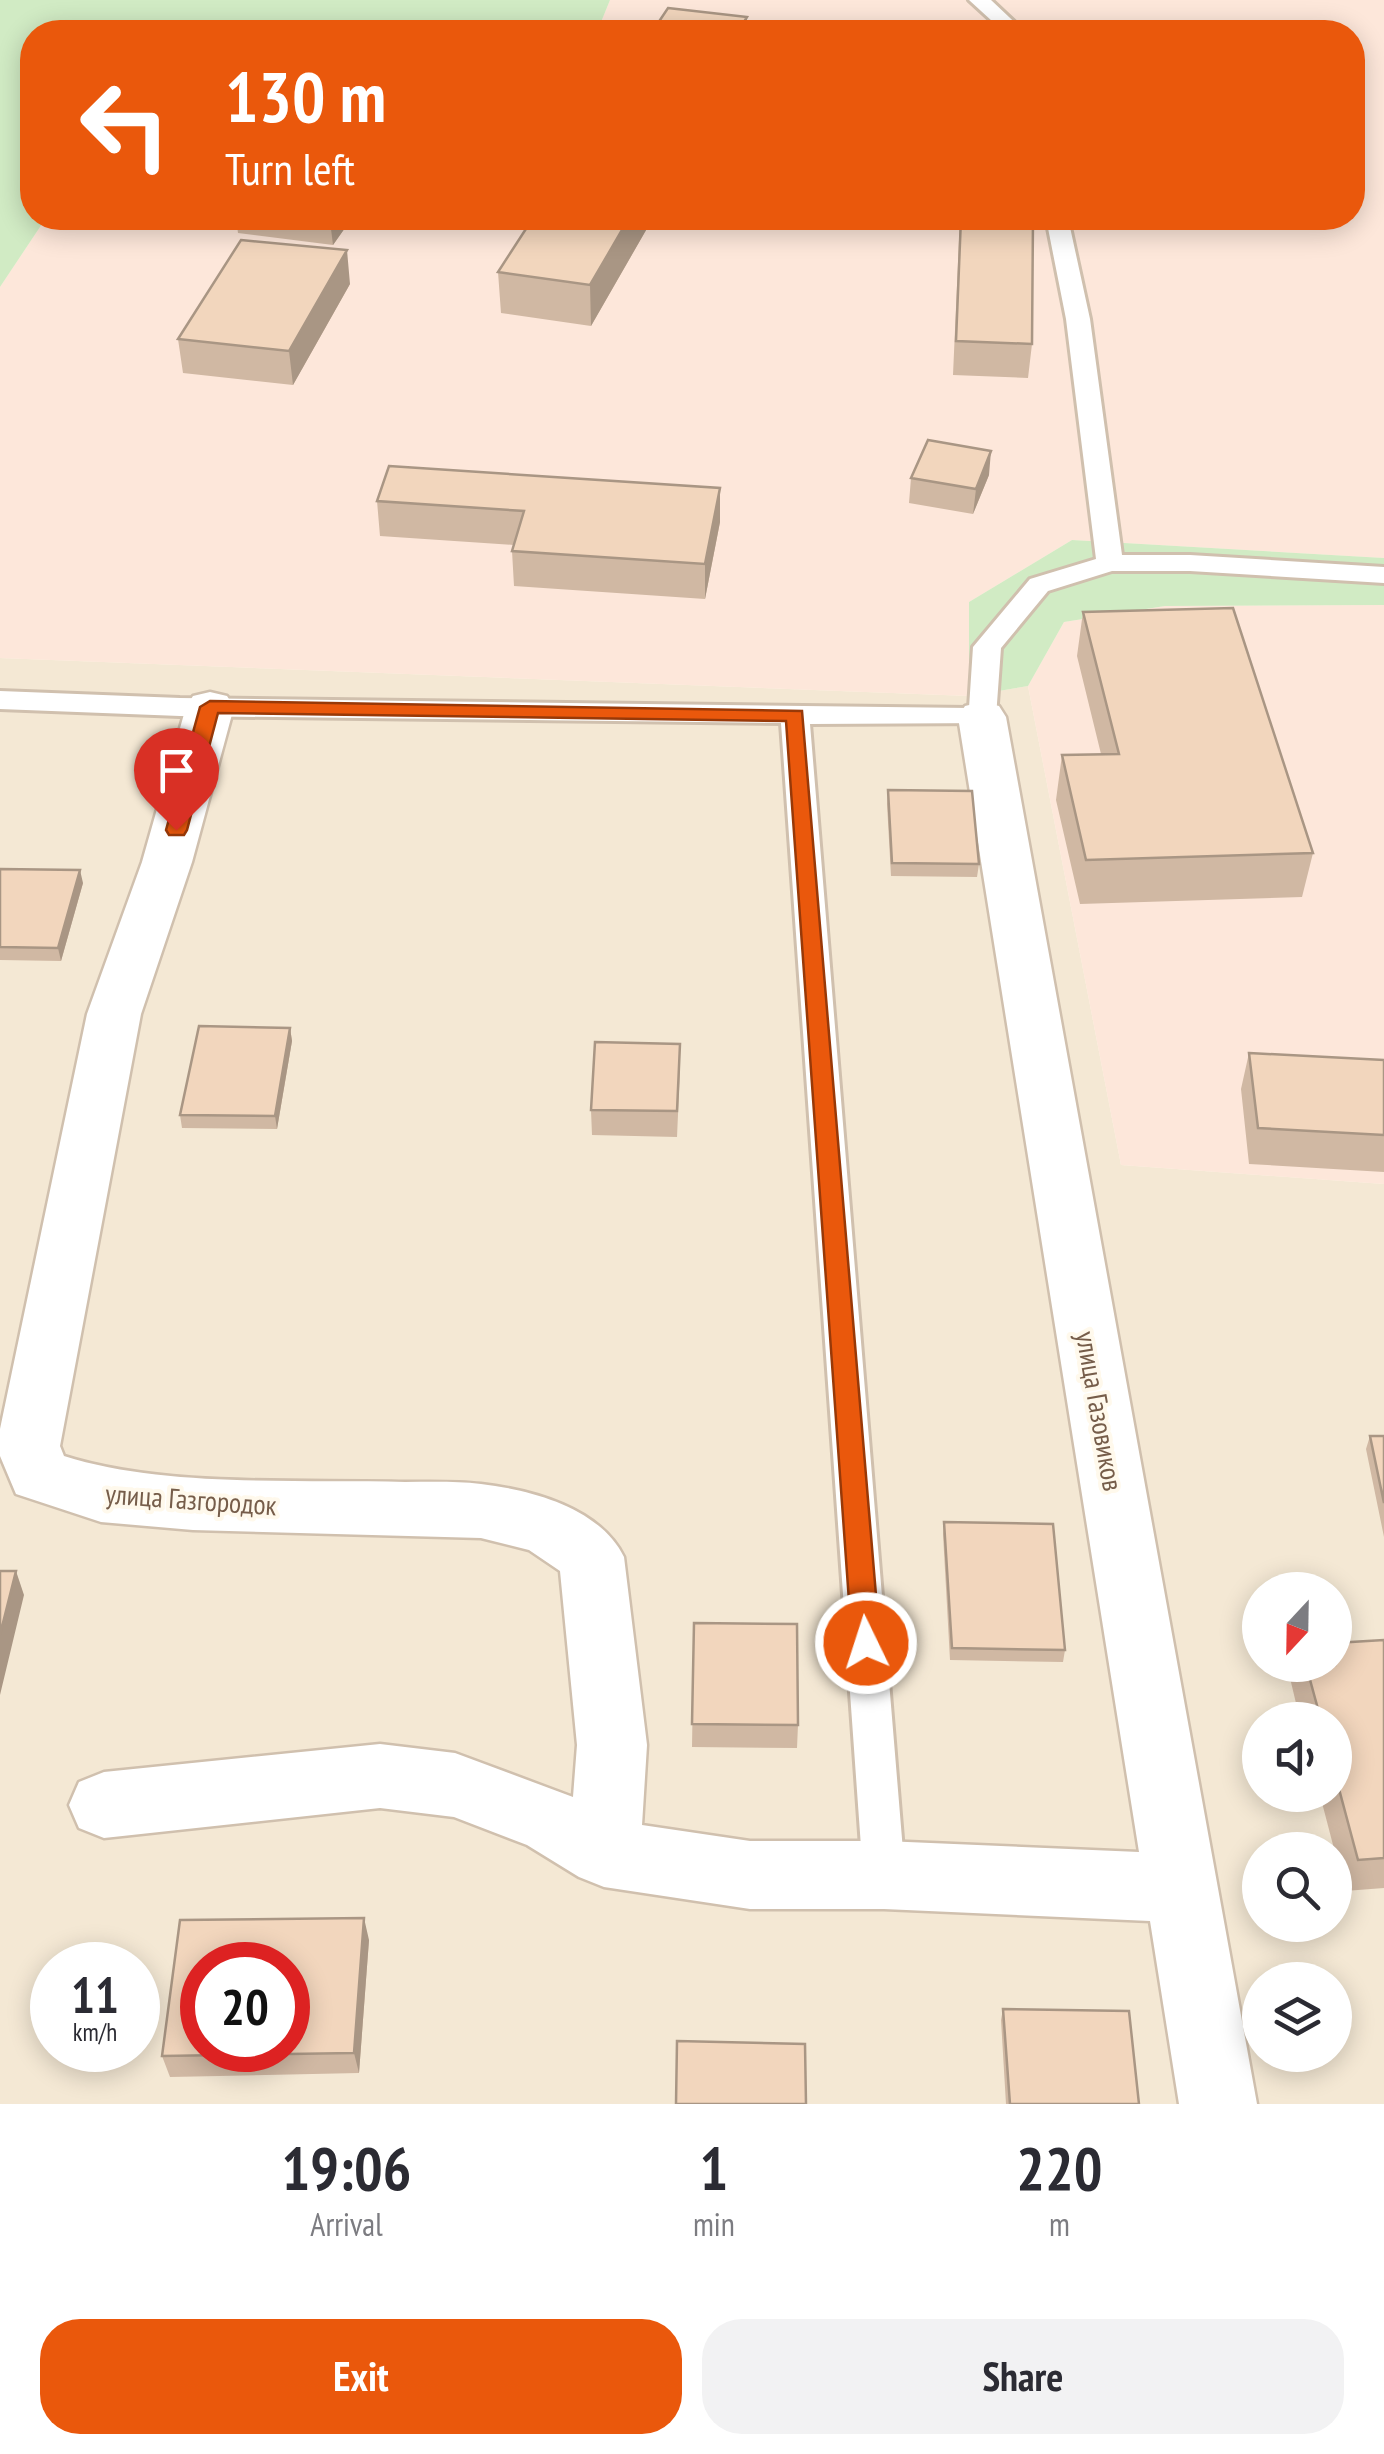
<!DOCTYPE html>
<html lang="en">
<head>
<meta charset="utf-8">
<style>
  :root { --surface:#fff; --page:#f2f2f3; --text:#2b2b33; --muted:#7c7c81; --accent:#ea580c }
  body { margin:0; font-family:"PT Sans Narrow",sans-serif; background:var(--page); color:var(--text); height:100vh; display:flex; flex-direction:column; font-size:38px; white-space:nowrap }
  * { box-sizing:border-box; margin:0 }
  p { font-size:32px; color:var(--muted) }
  .icon { flex:none; width:55px; height:55px; fill:none; stroke:currentColor; stroke-width:2; stroke-linecap:round; stroke-linejoin:round }
  .map { position:relative; height:2104px; overflow:hidden }
  .drawer { display:flex; flex-direction:column; background:var(--surface); flex:1 }
  .drawer>* { flex:none }
  .hud { position:absolute; left:20px; top:20px; width:1345px; height:210px; border-radius:40px; box-shadow:0 5px 25px #0003; background:#ea580c; color:#fff; overflow:hidden }
  .needle { width:65px; rotate:202deg }
  .fabs { position:absolute; left:1242px; top:1572px; display:grid; gap:20px }
  .fabs a { display:grid; place-items:center; width:110px; height:110px; border-radius:50%; background:var(--surface); box-shadow:0 5px 25px #0003; font-size:50px }
  .speed { position:absolute; left:30px; top:1942px; display:flex; gap:20px; font-size:50px; font-weight:700; text-align:center }
  .speed>* { display:grid; place-content:center; width:130px; height:130px; border-radius:50%; background:var(--surface); box-shadow:0 5px 25px #0003; line-height:1 }
  .speed small { font-size:25px; font-weight:400 }
  .speed .limit { border:15px solid #d22; background:#fff; color:#111 }
  .pin { position:absolute; display:grid; place-items:center; width:85px; height:85px; color:#fff; margin:-102px -42px; border-radius:50% 50% 50% 0; rotate:-45deg; box-shadow:0 0 10px #0007 }
  .pin .icon { rotate:45deg }
  .me { position:absolute; width:110px; margin:-55px; rotate:356deg; stroke-linejoin:round; filter:drop-shadow(0 0 8px #0008) }
  .turn { display:flex; align-items:center; gap:35px; height:210px; padding:0 40px; font-size:45px }
  .turn .icon { width:130px; height:130px; stroke-width:2.5 }
  .turn b { display:block; font-size:70px; line-height:85px }
  .eta { display:flex; justify-content:space-evenly; align-items:center; height:170px; text-align:center }
  .eta b { font-size:60px; font-weight:600; line-height:70px }
  .button { display:flex; gap:20px; margin-top:auto; padding:20px 40px }
  .button a { flex:1; height:115px; border-radius:40px; background:var(--accent); color:#fff; font-size:40px; font-weight:600; line-height:115px; text-align:center }
  .button a+a { background:var(--page); color:var(--text) }
  .map>svg:first-child { display:block }
  .residential { fill:#f4e8d4; fill-rule:evenodd }
  .commercial { fill:#fde7da }
  .green { fill:#d1ebc4 }
  .lines { fill:none; stroke-linecap:round; stroke-linejoin:round }
  .lane-casing { stroke:#d0c0ae; stroke-width:6 }
  .street-casing { stroke:#d0c0ae; stroke-width:5 }
  .lane { fill:#fff; fill-rule:evenodd }
  .street { fill:#fff; fill-rule:evenodd }
  .wall { fill:#d0b8a3 }
  .shaded-wall { fill:#a99684 }
  .building { fill:#f2d6bd; stroke:#a99684; stroke-width:2.5; fill-rule:evenodd }
  .route { fill:#ea580c; stroke:#983908; stroke-width:2.5 }
  .labels { text-anchor:middle; dominant-baseline:central; stroke-width:8; stroke-linejoin:round; paint-order:stroke }
  .street-label { font-size:28px; fill:#765d4a; stroke:#fff9ec }
</style>
</head>
<body>
<div class="map">
<svg width="1384" height="2104" viewBox="0 0 1384 2104">
  <rect width="100%" height="100%" fill="#fdf5e6"/>
  <path class="residential" d="M0,658L969,696L1028,686L1121,1165L1384,1184V2104H0ZM1260,1590H1335V1665H1260ZM1260,1720H1335V1795H1260ZM1260,1850H1335V1925H1260ZM52,1965H138V2050H52ZM202,1965H288V2050H202ZM1260,1980H1335V2055H1260Z"/>
  <path class="commercial" d="M610,0H1384V558L1072,540L969,602V696L0,658V287L46,218H1352V32H597Z
    M1384,605V1184L1121,1165L1028,686L1064,622L1165,606Z"/>
  <path class="green" d="M0,0H610L597,32H32V218H46L0,287Z
    M1072,540L1384,558V605L1165,606L1064,622L1028,686L969,696V602Z"/>
  <g class="lines">
    <g class="lane-casing">
      <path id="lane" d="M969,0H991L1025,32H1004Z
        M1046,218H1068L1090,319L1122,555H1190L1384,567V583L1190,571H1112L1048,591L1001,648L996,717L992,723L810,724L905,1875L899,1889L884,1895L869,1889L863,1875L781,723L180,716L0,709V691L180,698L969,708L973,647L1030,579L1096,559L1066,319Z"/>
    </g>
    <g class="street-casing">
      <path id="street" d="M210,692L227,696L234,707L192,862L141,1014L60,1446L64,1456C164,1488 299,1479 405,1482C430,1482 456,1481 481,1484C532,1490 600,1508 624,1557L647,1745L642,1825L750,1841H884L1139,1852L958,717L965,706L982,702L999,706L1006,717L1257,2104H1179L1150,1921L884,1909H750L604,1887L579,1877L527,1845L454,1817L380,1808L104,1838L79,1828L69,1805L79,1782L104,1772L380,1744L455,1753L573,1797L577,1745L560,1571L529,1550L481,1538L193,1530L101,1522L16,1494L0,1456V1429L87,1014L142,862L186,707L193,696Z"/>
    </g>
    <use href="#lane" class="lane"/>
    <use href="#street" class="street"/>
  </g>
  <path class="wall" d="M236,218H352L333,245L238,233Z
    M533,218H653L591,326L501,313L498,272Z
    M960,218H1033L1032,344L1028,378L953,375Z
    M350,284L293,385L183,373L178,339Z
    M989,475L973,514L909,503L911,478Z
    M377,501L720,522L705,599L514,586L512,551L514,545L380,536Z
    M1083,612L1313,853L1302,897L1080,904L1056,800L1062,755L1101,754L1077,656Z
    M888,790L979,864L977,877L891,876L887,804Z
    M0,869L83,883L61,961L0,960Z
    M290,1028L292,1041L277,1129L182,1128L180,1115Z
    M1249,1053L1384,1060V1172L1249,1164L1241,1089Z
    M680,1069L677,1137L592,1135L591,1110Z
    M1370,1436H1384V1537L1366,1449Z
    M944,1522L1065,1650L1063,1662L950,1660L943,1534Z
    M694,1623L798,1725L797,1748L692,1747Z
    M1384,1640V1888L1345,1891L1320,1795H1335V1720H1300L1290,1678L1294,1665H1335Z
    M369,1940L359,2073L170,2077L162,2056Z
    M1003,2009L1139,2104H1006L1001,2020Z"/>
  <path class="shaded-wall" d="M747,17V32H738Z
    M333,218H352L333,245L330,221Z
    M629,218H653L591,326L590,285Z
    M347,250L350,284L293,385L289,351Z
    M991,451L989,475L973,514L976,489Z
    M720,488V522L705,599V564Z
    M80,870L83,883L61,961L58,948Z
    M290,1028L292,1041L277,1129L275,1116Z
    M16,1571L24,1595L0,1695V1635Z
    M364,1918L369,1940L359,2073L354,2053Z"/>
  <path class="building" d="M668,8L747,17L738,32H652Z
    M301,218H333L330,221Z
    M533,218H629L590,285L498,272Z
    M961,218H1033L1032,344L956,341Z
    M241,240L347,250L289,351L178,339Z
    M928,440L991,451L976,489L911,478Z
    M389,466L720,488L705,564L512,551L524,511L377,501Z
    M1233,608L1313,853L1086,860L1062,755L1119,754L1083,612Z
    M888,790L972,791L979,864L892,863Z
    M0,869L80,870L58,948L0,947Z
    M199,1026L290,1028L275,1116L180,1115Z
    M595,1042L680,1044L677,1111L591,1110Z
    M1249,1053L1384,1060V1135L1258,1128Z
    M1370,1436H1384V1503Z
    M944,1522L1053,1524L1065,1650L952,1648Z
    M0,1571H16L0,1635Z
    M694,1623L797,1624L798,1725L692,1724Z
    M1384,1640V1858L1358,1860L1335,1774V1720H1321L1306,1665H1335V1643Z
    M364,1918L354,2053L162,2056L180,1920ZM202,1965H288V2050H202Z
    M1003,2009L1129,2011L1139,2104H1010Z
    M677,2041L805,2044L806,2104H676Z"/>
  <path class="route" d="M210,701L802,711L880,1643L876,1652L866,1655L856,1652L852,1643L786,721L218,713L187,830L184,835H169L166,830L200,707Z"/>
  <g class="labels">
    <g class="street-label">
      <text transform="translate(1100 1411) rotate(80)">улица Газовиков</text>
      <text transform="translate(191 1499) rotate(4)">улица Газгородок</text>
    </g>
  </g>
</svg>
<div class="fabs">
<a><svg class="needle" viewBox="-14 -14 28 28"><path d="M0-13l5 13h-10z" fill="#e53935"/><path d="M0 13l5-13h-10z" fill="#7c7c81"/></svg></a>
<a><svg class="icon" aria-label="sound" viewBox="0 0 24 24"><path d="M4 9h4l5-4v14l-5-4H4zM17 9q2 3 0 6"/></svg></a>
<a><svg class="icon" aria-label="search" viewBox="0 0 24 24"><circle cx="10" cy="10" r="6"/><path d="M15 15l6 6"/></svg></a>
<a><svg class="icon" aria-label="layers" viewBox="0 0 24 24"><path d="M12 4l9 5-9 5-9-5zM3 14l9 5 9-5"/></svg></a>
</div>
<div class="speed"><div>11<small>km/h</small></div><div class="limit">20</div></div>
<div class="pin" style="left:176px;top:830px;background:#d93025"><svg class="icon" aria-label="arrive" viewBox="0 0 24 24"><path d="M6 21V4h12l-3 4 3 4H6"/></svg></div>
<svg class="me" style="left:866px;top:1643px" viewBox="-20 -20 40 40"><circle r="17" fill="#ea580c" stroke="#fff" stroke-width="3"/><path d="M0-11L8 9 0 5-8 9z" fill="#fff"/></svg>
<div class="hud">
<div class="turn"><svg class="icon" aria-label="left" viewBox="0 0 24 24"><path d="M17 20v-9H6M10 6l-5 5 5 5"/></svg><div><b>130 m</b>Turn left</div></div>
</div>
</div>
<section class="drawer">
<div class="eta">
<div><b>19:06</b><p>Arrival</p></div>
<div><b>1</b><p>min</p></div>
<div><b>220</b><p>m</p></div>
</div>
<div class="button"><a>Exit</a><a>Share</a></div>
</section>
</body>
</html>
